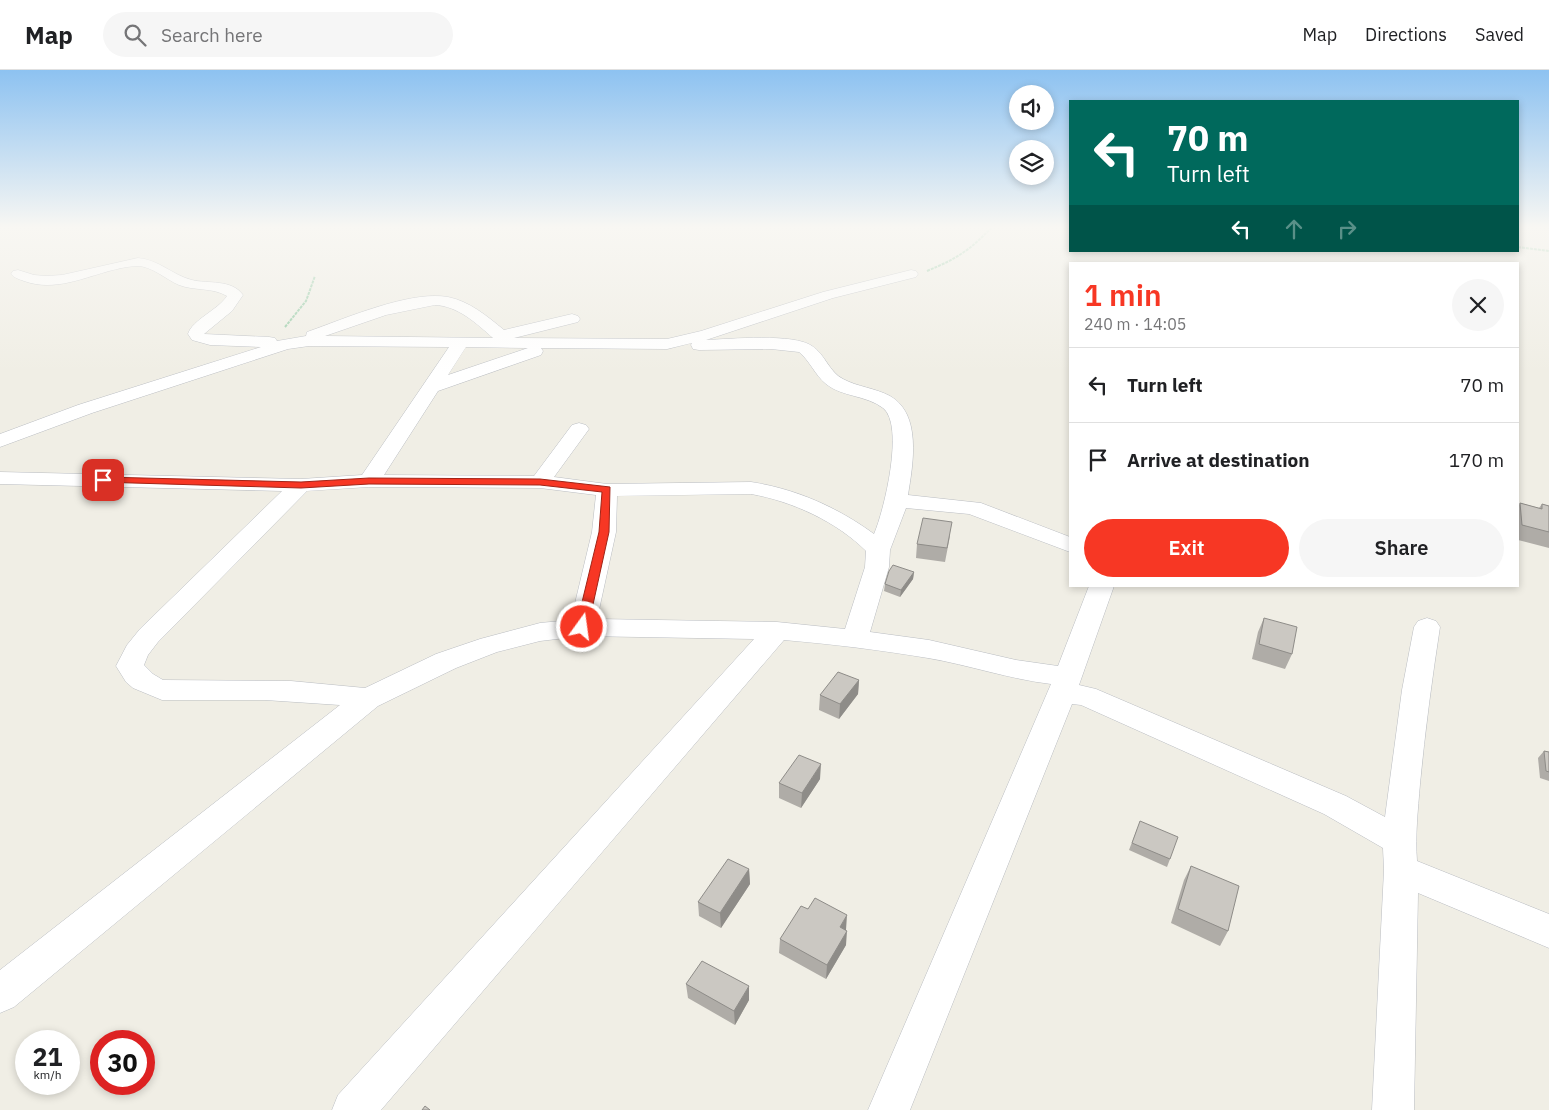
<!DOCTYPE html>
<html lang="en">
<head>
<meta charset="utf-8">
<style>
  :root { --surface:#fff; --page:#f6f6f6; --text:#202124; --muted:#757577; --line:#e0e0e0; --accent:#f73724 }
  body { margin:0; font-family:"IBM Plex Sans",sans-serif; background:var(--page); color:var(--text); height:100vh; display:flex; flex-direction:column; font-size:19px; white-space:nowrap }
  * { box-sizing:border-box; margin:0 }
  p { font-size:16px; color:var(--muted) }
  .icon { flex:none; width:28px; height:28px; fill:none; stroke:currentColor; stroke-width:2; stroke-linecap:round; stroke-linejoin:round }
  .map { position:relative; flex:1; overflow:hidden }
  .side { position:absolute; left:1069px; top:192px; width:450px; height:325px; display:flex; flex-direction:column; background:var(--surface); border-radius:0px; box-shadow:0 2px 8px #0003 }
  .side>* { flex:none }
  .hud { position:absolute; left:1069px; top:30px; width:450px; height:152px; border-radius:0px; box-shadow:0 2px 8px #0003; background:#00695c; color:#fff; overflow:hidden }
  .controls { position:absolute; left:1009px; top:15px; display:grid; gap:10px }
  .controls a { display:grid; place-items:center; width:45px; height:45px; border-radius:50%; background:var(--surface); box-shadow:0 2px 8px #0003; font-size:25px }
  .speed { position:absolute; left:15px; top:960px; display:flex; gap:10px; font-size:25px; font-weight:700; text-align:center }
  .speed>* { display:grid; place-content:center; width:65px; height:65px; border-radius:50%; background:var(--surface); box-shadow:0 2px 8px #0003; line-height:1 }
  .speed small { font-size:12px; font-weight:400 }
  .speed .limit { border:8px solid #d22; background:#fff; color:#111 }
  .pin { position:absolute; display:grid; place-items:center; width:42px; height:42px; color:#fff; margin:-21px; border-radius:10px; box-shadow:0 2px 8px #0006 }
  .me { position:absolute; width:55px; margin:-28px; rotate:14deg; stroke-linejoin:round; filter:drop-shadow(0 0 4px #0008) }
  .turn { display:flex; align-items:center; gap:18px; height:105px; padding:0 15px; font-size:22px }
  .turn .icon { width:65px; height:65px; stroke-width:2.5 }
  .turn b { display:block; font-size:35px; line-height:42px }
  .lanes { display:flex; align-items:center; height:48px; padding:0 15px; background:#0003; justify-content:center; gap:25px; direction:ltr }
  .lanes .off { opacity:.35 }
  .round { display:grid; place-items:center; flex:none; width:52px; height:52px; border-radius:26px; background:var(--page) }
  .overview { display:flex; align-items:center; justify-content:space-between; height:85px; padding:0 15px }
  h1 { font-size:30px; font-weight:600; line-height:38px; color:var(--accent) }
  .action { display:flex; gap:10px; margin-top:auto; padding:10px 15px }
  .action a { flex:1; height:58px; border-radius:30px; background:var(--accent); color:#fff; font-size:20px; font-weight:600; line-height:58px; text-align:center }
  .action a+a { background:var(--page); color:var(--text) }
  ul { padding:0; list-style:none }
  li { display:flex; align-items:center; gap:15px; height:75px; padding:0 15px; border-top:1px solid var(--line) }
  li div { flex:1 }
  li b { display:block; font-size:19px }
  li em { font-style:normal }
  header { display:flex; align-items:center; gap:30px; box-sizing:border-box; height:70px; padding:0 25px; background:var(--surface); border-bottom:1px solid var(--line) }
  header strong { font-size:24px }
  nav { display:flex; gap:28px; margin-inline-start:auto; font-size:18px }
  .search { width:350px; height:45px; background:var(--page); display:flex; align-items:center; gap:12px; box-sizing:border-box; padding:0 18px; border-radius:28px; color:var(--muted); font-size:19px }
  .map>svg:first-child { display:block }
  .lines { fill:none; stroke-linecap:round; stroke-linejoin:round }
  .minor-casing { stroke:#babdc2; stroke-width:1 }
  .path { stroke:#98cca8; stroke-width:2; stroke-dasharray:3 1; stroke-linecap:butt }
  .minor { fill:#fff; fill-rule:evenodd }
  .wall { fill:#afaca7 }
  .shaded-wall { fill:#8e8c88 }
  .building { fill:#cbc8c2; stroke:#8e8c88 }
  .route { fill:#f73724; stroke:#a12417 }
</style>
</head>
<body>
<header>
<strong>Map</strong>
<div class="search"><svg class="icon" aria-label="search" viewBox="0 0 24 24"><circle cx="10" cy="10" r="6"/><path d="M15 15l6 6"/></svg>Search here</div>
<nav><a>Map</a><a>Directions</a><a>Saved</a></nav>
</header>
<div class="map">
<svg width="1549" height="1040" viewBox="0 0 1549 1040">
  <rect width="100%" height="100%" fill="#f0eee5"/>
  <g class="lines">
    <g class="minor-casing">
      <path id="minor" d="M138,188C160,190 172,205 192,210C208,214 232,209 243,225L232,241L204,264L269,267L275,268L277,271L306,266L307,262C344,249 410,220 448,227C469,231 487,246 504,260L572,244L578,246L580,249L578,252L514,268L667,269L701,261L823,222L911,200L916,201L918,204L916,207L833,228L706,270C730,269 794,263 812,276C825,284 829,302 843,309C858,317 875,318 890,326C922,344 913,394 908,425L981,433L1070,467V482L969,444L906,438L890,480L889,497L870,562L929,570L1016,590L1058,596L1089,516H1114L1079,615L1096,619L1346,726L1385,747L1402,620L1414,557L1418,551L1427,548L1436,551L1440,557C1432,609 1425,661 1420,714C1418,740 1415,765 1417,791L1549,844V878L1418,823L1414,1040H1372L1384,800L1383,778L1324,744L1081,635L1072,634L910,1040H868L1051,614C1009,609 969,595 928,588C880,580 832,574 784,570L381,1040H332L338,1025L754,569L582,566L540,571L497,582L456,598L378,636L14,937L0,943V900L340,635L265,630H162L133,618L126,612L116,596L127,575L140,559L282,421L0,414V402L301,409L362,405L449,277L309,276L288,279L92,343L0,377V364L78,335L261,277L210,275L192,270L188,264C192,250 218,240 227,226C212,217 194,221 179,215C165,209 152,196 137,196C99,198 62,225 24,211C19,209 14,208 11,204L13,201L18,200L34,205L46,206L62,205ZM435,235C458,236 476,253 493,268L325,266L386,245ZM692,273L691,275L693,279L699,280L771,279L799,282C810,291 815,305 826,314C842,327 866,325 883,338C905,355 884,441 874,464C837,437 796,419 751,412L607,414L554,407L589,359L586,355L579,353L572,355L534,406L384,405L438,321L541,285L543,281L541,278L667,279ZM466,277L528,278L448,305ZM369,417L540,418L596,425L592,462L571,550L540,553L480,569L436,584L365,618L291,611L163,610L153,604L144,595L148,585L158,572L307,421ZM751,424C792,431 837,452 866,481L865,497L845,559L777,552L597,549L616,462L617,426Z"/>
    </g>
    <path class="path" d="M1518,177L1549,181
      M927,201C958,188 969,181 993,156
      M285,257L306,231L315,206"/>
    <use href="#minor" class="minor"/>
  </g>
  <path class="wall" d="M1520,433L1539,438L1542,434L1549,436V478L1518,470V437Z
    M950,466L945,492L916,488L917,474Z
    M914,502L913,509L900,527L884,521L885,514Z
    M1264,548L1292,584L1285,599L1252,589L1258,562Z
    M859,610L858,624L839,649L819,640L820,625Z
    M1544,681L1549,682V711L1540,708L1538,688Z
    M820,709L801,738L779,728V713Z
    M1137,759L1170,789L1167,797L1129,780Z
    M1191,796L1228,861L1220,876L1171,853L1184,810Z
    M749,799L750,814L721,858L699,846L698,832Z
    M846,860V875L826,909L779,883L780,869Z
    M686,914L749,930L735,955L688,928Z"/>
  <path class="shaded-wall" d="M914,502L913,509L900,527L901,520Z
    M859,610L858,624L839,649L840,634Z
    M821,694L820,709L801,738L802,723Z
    M749,799L750,814L721,858L720,843Z
    M847,845L846,860L838,871L840,857Z
    M847,861L846,875L826,909L827,895Z
    M749,916V930L735,955L734,941Z"/>
  <path class="building" d="M1520,433L1542,439V434L1549,436V462L1522,455Z
    M923,448L952,452L947,478L917,474Z
    M893,495L914,502L901,520L885,514L889,501Z
    M1264,548L1297,557L1292,584L1259,574Z
    M838,602L859,610L840,634L820,625Z
    M1544,681L1549,682V702L1546,701Z
    M799,685L821,694L802,723L779,713Z
    M1140,751L1178,767L1170,789L1132,773Z
    M728,789L749,799L720,843L698,832Z
    M1191,796L1239,816L1228,861L1178,839Z
    M815,828L847,845L840,857L847,861L827,895L780,869L801,836L808,839Z
    M702,891L749,916L734,941L686,914Z
    M425,1036L430,1040H422Z"/>
  <linearGradient id="sky" x2="0" y2="1"><stop stop-color="#8dc2f1"/><stop offset="0.52" stop-color="#f8f7f3"/><stop offset="1" stop-color="#f8f7f3" stop-opacity="0"/></linearGradient>
  <rect width="1549" height="302" fill="url(#sky)"/>
  <path class="route" d="M103,407L301,412L369,408L540,409L610,417L609,462L588,557L582,561L576,557L599,462L602,422L540,415L369,414L301,418L99,412V408Z"/>
</svg>
<div class="controls">
<a><svg class="icon" aria-label="sound" viewBox="0 0 24 24"><path d="M4 9h4l5-4v14l-5-4H4zM17 9q2 3 0 6"/></svg></a>
<a><svg class="icon" aria-label="layers" viewBox="0 0 24 24"><path d="M12 4l9 5-9 5-9-5zM3 14l9 5 9-5"/></svg></a>
</div>
<div class="speed"><div>21<small>km/h</small></div><div class="limit">30</div></div>
<div class="pin" style="left:103px;top:410px;background:#d93025"><svg class="icon" aria-label="arrive" viewBox="0 0 24 24"><path d="M6 21V4h12l-3 4 3 4H6"/></svg></div>
<svg class="me" style="left:582px;top:557px" viewBox="-20 -20 40 40"><circle r="17" fill="#f73724" stroke="#fff" stroke-width="3"/><path d="M0-11L8 9 0 5-8 9z" fill="#fff"/></svg>
<div class="hud">
<div class="turn"><svg class="icon" aria-label="left" viewBox="0 0 24 24"><path d="M17 20v-9H6M10 6l-5 5 5 5"/></svg><div><b>70 m</b>Turn left</div></div>
<div class="lanes"><svg class="icon" aria-label="left" viewBox="0 0 24 24"><path d="M17 20v-9H6M10 6l-5 5 5 5"/></svg><svg class="icon off" aria-label="ahead" viewBox="0 0 24 24"><path d="M12 20V5M6 11l6-6 6 6"/></svg><svg class="icon off" aria-label="right" viewBox="0 0 24 24"><path d="M7 20v-9h11M14 6l5 5-5 5"/></svg></div>
</div>
<section class="side">
<div class="overview"><div><h1>1 min</h1><p>240 m · 14:05</p></div><a class="round"><svg class="icon" aria-label="close" viewBox="0 0 24 24"><path d="M6 6l12 12M18 6L6 18"/></svg></a></div>
<ul>
<li><svg class="icon" aria-label="left" viewBox="0 0 24 24"><path d="M17 20v-9H6M10 6l-5 5 5 5"/></svg><div><b>Turn left</b></div><em>70 m</em></li>
<li><svg class="icon" aria-label="arrive" viewBox="0 0 24 24"><path d="M6 21V4h12l-3 4 3 4H6"/></svg><div><b>Arrive at destination</b></div><em>170 m</em></li>
</ul>
<div class="action"><a>Exit</a><a>Share</a></div>
</section>
</div>
</body>
</html>
